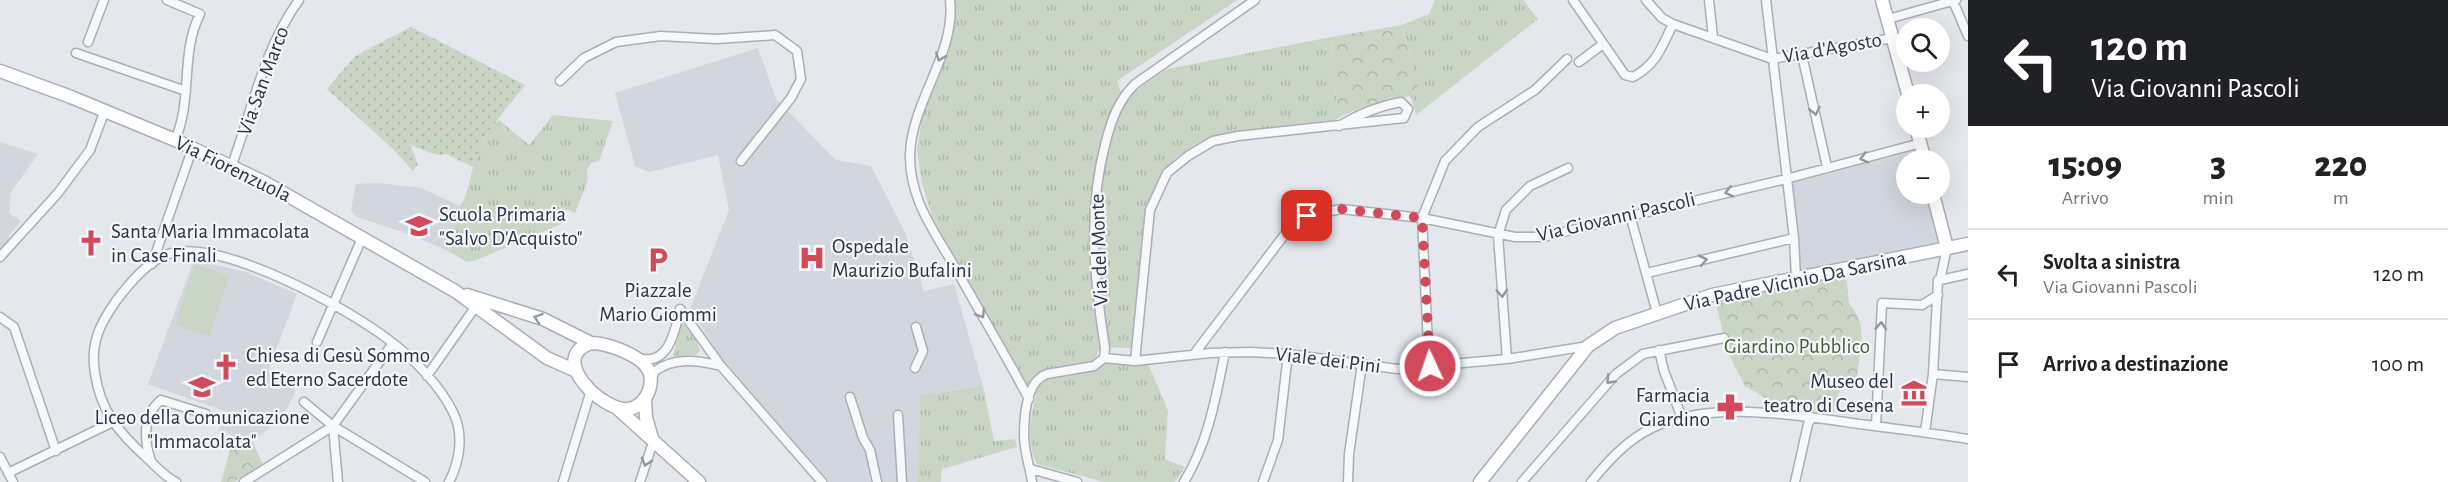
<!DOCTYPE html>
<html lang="it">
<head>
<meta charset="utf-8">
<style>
  :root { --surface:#fff; --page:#f6f6f6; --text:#222; --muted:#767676; --line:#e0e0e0 }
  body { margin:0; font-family:"Alegreya Sans",sans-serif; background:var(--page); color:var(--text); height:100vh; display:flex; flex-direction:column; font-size:22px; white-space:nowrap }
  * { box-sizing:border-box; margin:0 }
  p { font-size:20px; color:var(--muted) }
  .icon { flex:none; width:33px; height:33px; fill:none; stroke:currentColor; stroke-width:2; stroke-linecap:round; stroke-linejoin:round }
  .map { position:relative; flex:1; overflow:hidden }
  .side { display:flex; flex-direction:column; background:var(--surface); width:480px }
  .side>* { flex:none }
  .top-card { background:#202124; color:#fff; overflow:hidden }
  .buttons { position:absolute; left:1896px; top:18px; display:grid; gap:12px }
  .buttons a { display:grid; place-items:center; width:54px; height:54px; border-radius:50%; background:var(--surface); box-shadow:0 6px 24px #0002; font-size:30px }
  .pin { position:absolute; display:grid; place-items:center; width:51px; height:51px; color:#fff; margin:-26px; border-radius:12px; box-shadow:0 3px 9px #0006 }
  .me { position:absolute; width:66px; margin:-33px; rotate:357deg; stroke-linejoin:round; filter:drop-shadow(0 0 4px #0008) }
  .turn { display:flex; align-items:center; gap:21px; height:126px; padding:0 24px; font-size:27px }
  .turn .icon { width:78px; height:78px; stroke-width:2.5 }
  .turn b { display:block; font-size:42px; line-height:51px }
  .eta { display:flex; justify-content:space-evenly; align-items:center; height:102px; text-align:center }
  .eta b { font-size:36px; font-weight:800; line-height:42px }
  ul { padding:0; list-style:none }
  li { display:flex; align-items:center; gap:18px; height:90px; padding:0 24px; border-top:2px solid var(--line) }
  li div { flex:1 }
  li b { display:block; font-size:22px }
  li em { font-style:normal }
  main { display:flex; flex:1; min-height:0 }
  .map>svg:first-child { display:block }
  .built { fill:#d2d6de }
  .grass { fill:url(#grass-tufts) }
  .forest { fill:url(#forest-crowns) }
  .garden { fill:url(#garden-dots) }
  .pitch { fill:#c9d6c5 }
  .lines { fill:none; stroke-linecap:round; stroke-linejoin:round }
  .street-casing { stroke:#a9aeb7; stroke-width:11 }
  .secondary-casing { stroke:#a9aeb7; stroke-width:15 }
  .street { stroke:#f7f8fa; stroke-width:8 }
  .secondary { stroke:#fff; stroke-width:12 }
  .oneway { stroke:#9196a0 }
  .oneway2 { stroke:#959aa2 }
  .route { stroke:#d1495b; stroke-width:10; stroke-dasharray:0 18 }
  .labels { text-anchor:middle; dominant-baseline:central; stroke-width:4.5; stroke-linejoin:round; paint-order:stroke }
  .street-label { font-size:21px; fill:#2b3445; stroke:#f4f6f9 }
  .poi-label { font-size:21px; fill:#2b3445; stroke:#f4f6f9; text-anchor:start }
  .park-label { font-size:21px; fill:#3f6138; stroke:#f4f6f9 }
</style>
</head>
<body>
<main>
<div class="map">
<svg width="1968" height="482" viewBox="0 0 1968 482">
  <defs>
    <pattern id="grass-tufts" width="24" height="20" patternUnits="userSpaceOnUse" patternTransform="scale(1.5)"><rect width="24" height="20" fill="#c9d6c5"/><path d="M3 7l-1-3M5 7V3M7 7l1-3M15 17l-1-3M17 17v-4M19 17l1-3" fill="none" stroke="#adb8ab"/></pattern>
    <pattern id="forest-crowns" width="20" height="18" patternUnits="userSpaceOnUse" patternTransform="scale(1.5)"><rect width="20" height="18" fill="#c9d6c5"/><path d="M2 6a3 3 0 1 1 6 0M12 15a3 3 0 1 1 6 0" fill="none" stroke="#adb8ab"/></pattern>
    <pattern id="garden-dots" width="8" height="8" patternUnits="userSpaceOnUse" patternTransform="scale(1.5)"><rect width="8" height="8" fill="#c9d6c5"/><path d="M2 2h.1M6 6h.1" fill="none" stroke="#adb8ab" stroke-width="1.8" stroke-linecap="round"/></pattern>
  </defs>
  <rect width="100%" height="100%" fill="#e4e7ec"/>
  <path class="built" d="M758,48L776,99L836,160L871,166L905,232L924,291L954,284L983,386L920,395L918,482H826L726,365L690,309L729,210L718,155L649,172L635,166L615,93Z
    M0,142L38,154L11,192L9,213L21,221L8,236L12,241L0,252Z
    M1915,151L1918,160H1906V194H1927L1940,246L1801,272L1792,183Z
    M379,183L421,188L460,206L448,251L411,235L357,217L351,210L356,184Z
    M194,260L246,272L297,294L268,371L272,377L296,390L281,420L252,441L218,431L227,412L148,384Z"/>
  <path class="grass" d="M954,0H1237L1117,81L1121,92L1130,95L1167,69L1331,37L1337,109L1343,115L1335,120L1215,136L1196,144L1176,158L1161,175L1148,210L1134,348L1100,347L1095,359L1135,365L1148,363L1168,411L1165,459L1185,467L1175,482H1104L1037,464C1026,442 1030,419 1036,395L1027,391L932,216L922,183L917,149L923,113L950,42L955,18Z
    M1435,0H1523L1538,19L1416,115L1411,96L1418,87L1402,25L1429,14Z
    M553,115L613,121L599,161L591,163L587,170L588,180L575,213L566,209L561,224L474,261L467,262L448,251L460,206C466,199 467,189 470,180C475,159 481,134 499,120L529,145Z
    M682,323L695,339L700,350L696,355L675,357L673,356Z
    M983,386L994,441L1015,439L1017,447L942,469L941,482H918L920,395Z"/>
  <path class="forest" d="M1402,25L1418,87L1411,96L1388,99L1343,115L1337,109L1331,37Z
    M1846,273L1849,304C1870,324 1859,352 1857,377L1851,378L1838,394L1833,413L1766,407L1764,397L1745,386L1728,353L1715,300Z
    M234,436L252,441L263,464L234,482H221Z"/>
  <path class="garden" d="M411,27L525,85L484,137L473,167L446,154L437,155L410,145L418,164L413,171L393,149L327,89L355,56Z"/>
  <path class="pitch" d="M195,264L229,276L209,336L175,325Z"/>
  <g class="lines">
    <g class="street-casing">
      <path id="street" d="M167,0L200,14C180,53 193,100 175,140
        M950,0C956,54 912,100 910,154C909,201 936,233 957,271C981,314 1006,356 1029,399
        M1573,0L1625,75L1633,77C1657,64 1661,48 1673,24
        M1646,0L1662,18L1673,24L1772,59L1893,38
        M1709,0L1713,37
        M1766,0L1794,238L1796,278
        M1953,1L1968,36
        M1888,19L1956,0
        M88,42L104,0
        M76,53L186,91
        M1802,55L1827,167
        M1579,62L1603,44
        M560,81L584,58L616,42L661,36L717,39L775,35L797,51L801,79L791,98L741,161
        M232,165C252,110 264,48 299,0
        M1630,215L1657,313
        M0,257L58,193L90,150L105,110
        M152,264L193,147
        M1647,273L1794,238
        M1940,280L1968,274
        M680,309L721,366L822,482
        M0,317L14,327L56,451
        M317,342L362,238
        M1659,350L1664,371L1682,418
        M1194,354L1292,225L1307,216L1341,209L1422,218L1515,237H1543L1786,179L1921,143
        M638,358C669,367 675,331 680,309
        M1104,358L1135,361L1210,353L1251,352L1288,354L1397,369L1507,359L1588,346
        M1507,359L1498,235L1506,210L1530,186L1568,168
        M1135,361L1150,210L1167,173L1188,156L1213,141L1238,136L1404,118L1408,109L1401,102C1377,106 1359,114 1339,126
        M1429,366L1422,218L1445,161L1478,127L1535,90L1567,59
        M915,368L923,351L916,327
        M1933,374L1968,377
        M427,376L476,306
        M651,381L655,371C674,357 698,360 721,366
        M850,397L863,438L870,450L877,482
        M304,402L333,426L425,482
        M898,415L902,482
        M333,426L338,482
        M1876,426L1882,303L1922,305L1938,295
        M1925,432L1933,374L1938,280H1940L1947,248
        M0,457L13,482
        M151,461C144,440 142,416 161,400L206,414
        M1031,469L1077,482
        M8,473L113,422
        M176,482C164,476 158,468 148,459C120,434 100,411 95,373C90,343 100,324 116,301C128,285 147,262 166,255C216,234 354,311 394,344C416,361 440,386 453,412C464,434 460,461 449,482
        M244,482L333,426L393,343
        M563,482L591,390
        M640,482L653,442
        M1032,482C1030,467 1024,451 1024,436C1024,416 1026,381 1047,374L1094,366L1104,358L1105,348C1094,277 1087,211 1106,141C1112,119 1118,101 1135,84L1255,0
        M1184,482C1208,443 1216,397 1225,352
        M1263,482L1278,440L1288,354
        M1348,482L1349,454L1362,364
        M1522,482L1616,374L1643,354L1724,338
        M1591,482C1608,461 1627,440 1652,428C1710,400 1797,415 1859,424C1896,429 1932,433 1968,439
        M1795,482L1808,424L1812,417"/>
    </g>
    <g class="secondary-casing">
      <path id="secondary" d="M1882,0L1908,94
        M0,71L71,97L175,140L264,182L455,291L547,358L574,370
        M1916,128L1925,160
        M1933,194L1947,248
        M467,295L543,319L591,343
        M591,343C606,343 630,352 642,362C659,376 649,405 629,409C604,413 546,358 591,343Z
        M645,400L646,418L653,441
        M618,409L699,482
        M1480,482L1588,346L1615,328L1712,295L1968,244"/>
    </g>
    <use href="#street" class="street"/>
    <use href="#secondary" class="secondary"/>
  </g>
  <defs><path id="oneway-chevron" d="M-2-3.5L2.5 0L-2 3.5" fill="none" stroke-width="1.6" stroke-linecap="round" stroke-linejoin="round" transform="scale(1.5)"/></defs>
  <g class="oneway">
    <use href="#oneway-chevron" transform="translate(940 57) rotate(111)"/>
    <use href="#oneway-chevron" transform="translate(1815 111) rotate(78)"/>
    <use href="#oneway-chevron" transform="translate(1864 158) rotate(165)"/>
    <use href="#oneway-chevron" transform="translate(1729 192) rotate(167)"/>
    <use href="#oneway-chevron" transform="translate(1703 260) rotate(-13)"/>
    <use href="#oneway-chevron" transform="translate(1502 293) rotate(86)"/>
    <use href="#oneway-chevron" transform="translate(981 314) rotate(60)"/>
    <use href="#oneway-chevron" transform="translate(1881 326) rotate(-86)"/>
    <use href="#oneway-chevron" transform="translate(1610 380) rotate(134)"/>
    <use href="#oneway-chevron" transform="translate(646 462) rotate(108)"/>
  </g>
  <use class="oneway2" href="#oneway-chevron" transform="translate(538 318) rotate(-161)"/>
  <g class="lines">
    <path class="route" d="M1307,216L1341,209L1422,218L1430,366"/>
  </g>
  <defs>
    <g id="school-bare" transform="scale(2.07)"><path d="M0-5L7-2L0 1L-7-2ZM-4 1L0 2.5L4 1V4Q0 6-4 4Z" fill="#d1495b" stroke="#f4f6f9" stroke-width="2.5" paint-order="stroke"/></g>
    <g id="church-bare" transform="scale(2.07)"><path d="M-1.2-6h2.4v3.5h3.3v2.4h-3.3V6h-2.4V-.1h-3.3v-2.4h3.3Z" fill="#d1495b" stroke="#f4f6f9" stroke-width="2.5" paint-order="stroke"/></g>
    <g id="hospital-bare" transform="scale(2.07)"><path d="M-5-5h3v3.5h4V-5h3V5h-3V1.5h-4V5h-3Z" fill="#d1495b" stroke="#f4f6f9" stroke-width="2.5" paint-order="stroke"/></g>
    <g id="parking-bare" transform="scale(2.07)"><path d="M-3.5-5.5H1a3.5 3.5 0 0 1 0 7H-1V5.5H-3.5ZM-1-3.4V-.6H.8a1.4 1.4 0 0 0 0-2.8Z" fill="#d1495b" stroke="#f4f6f9" stroke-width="2.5" paint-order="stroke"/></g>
    <g id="museum-bare" transform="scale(2.07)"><path d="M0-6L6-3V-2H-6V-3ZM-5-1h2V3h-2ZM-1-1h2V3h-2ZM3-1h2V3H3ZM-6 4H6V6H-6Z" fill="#d1495b" stroke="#f4f6f9" stroke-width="2.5" paint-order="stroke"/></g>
    <g id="pharmacy-bare" transform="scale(2.07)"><path d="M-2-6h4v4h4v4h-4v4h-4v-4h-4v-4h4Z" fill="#d1495b" stroke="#f4f6f9" stroke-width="2.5" paint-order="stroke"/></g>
  </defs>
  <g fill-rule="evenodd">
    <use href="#school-bare" x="419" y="226"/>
    <use href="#church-bare" x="91" y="243"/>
    <use href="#hospital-bare" x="812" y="258"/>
    <use href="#parking-bare" x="658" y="260"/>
    <use href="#church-bare" x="226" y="367"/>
    <use href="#school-bare" x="202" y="387"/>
    <use href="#museum-bare" x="1914" y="393"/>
    <use href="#pharmacy-bare" x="1730" y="407"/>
  </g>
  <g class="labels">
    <g class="street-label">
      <text transform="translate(1832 48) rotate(-10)">Via d'Agosto</text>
      <text transform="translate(263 81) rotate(-70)">Via San Marco</text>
      <text transform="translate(233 169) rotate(26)">Via Fiorenzuola</text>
      <text transform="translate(1616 217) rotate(-13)">Via Giovanni Pascoli</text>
      <text transform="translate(1099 250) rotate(-92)">Via del Monte</text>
      <text transform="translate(1795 281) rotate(-12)">Via Padre Vicinio Da Sarsina</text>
      <text transform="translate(1328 360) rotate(7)">Viale dei Pini</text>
    </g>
    <g class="poi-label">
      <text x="439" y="214">Scuola Primaria<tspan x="439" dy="24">"Salvo D'Acquisto"</tspan></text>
      <text x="111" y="231">Santa Maria Immacolata<tspan x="111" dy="24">in Case Finali</tspan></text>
      <text x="832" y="246">Ospedale<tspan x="832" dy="24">Maurizio Bufalini</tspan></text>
      <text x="658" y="290" text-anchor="middle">Piazzale<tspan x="658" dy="24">Mario Giommi</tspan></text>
      <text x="246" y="355">Chiesa di Gesù Sommo<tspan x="246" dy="24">ed Eterno Sacerdote</tspan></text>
      <text x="1894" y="381" text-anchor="end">Museo del<tspan x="1894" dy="24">teatro di Cesena</tspan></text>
      <text x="1710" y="395" text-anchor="end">Farmacia<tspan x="1710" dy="24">Giardino</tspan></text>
      <text x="202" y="417" text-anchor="middle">Liceo della Comunicazione<tspan x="202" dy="24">"Immacolata"</tspan></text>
    </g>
    <g class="park-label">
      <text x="1797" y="346">Giardino Pubblico</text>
    </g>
  </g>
</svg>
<div class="buttons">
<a><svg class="icon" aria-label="search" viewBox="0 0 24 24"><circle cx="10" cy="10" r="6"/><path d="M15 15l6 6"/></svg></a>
<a>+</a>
<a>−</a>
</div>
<div class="pin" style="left:1307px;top:216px;background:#d93025"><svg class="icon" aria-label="arrive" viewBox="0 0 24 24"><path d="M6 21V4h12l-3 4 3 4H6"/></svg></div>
<svg class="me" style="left:1430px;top:366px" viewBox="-20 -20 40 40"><circle r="17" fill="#d1495b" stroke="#fff" stroke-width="3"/><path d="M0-11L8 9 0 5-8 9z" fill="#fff"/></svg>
</div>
<section class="side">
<div class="top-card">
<div class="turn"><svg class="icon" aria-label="left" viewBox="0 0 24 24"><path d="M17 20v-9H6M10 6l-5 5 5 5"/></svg><div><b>120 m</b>Via Giovanni Pascoli</div></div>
</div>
<div class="eta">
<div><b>15:09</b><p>Arrivo</p></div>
<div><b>3</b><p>min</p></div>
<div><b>220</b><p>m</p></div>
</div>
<ul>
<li><svg class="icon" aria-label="left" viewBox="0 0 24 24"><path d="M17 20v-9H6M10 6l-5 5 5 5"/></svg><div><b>Svolta a sinistra</b><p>Via Giovanni Pascoli</p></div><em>120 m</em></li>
<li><svg class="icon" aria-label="arrive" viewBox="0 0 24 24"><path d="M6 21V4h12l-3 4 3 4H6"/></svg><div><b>Arrivo a destinazione</b></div><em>100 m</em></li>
</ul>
</section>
</main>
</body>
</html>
